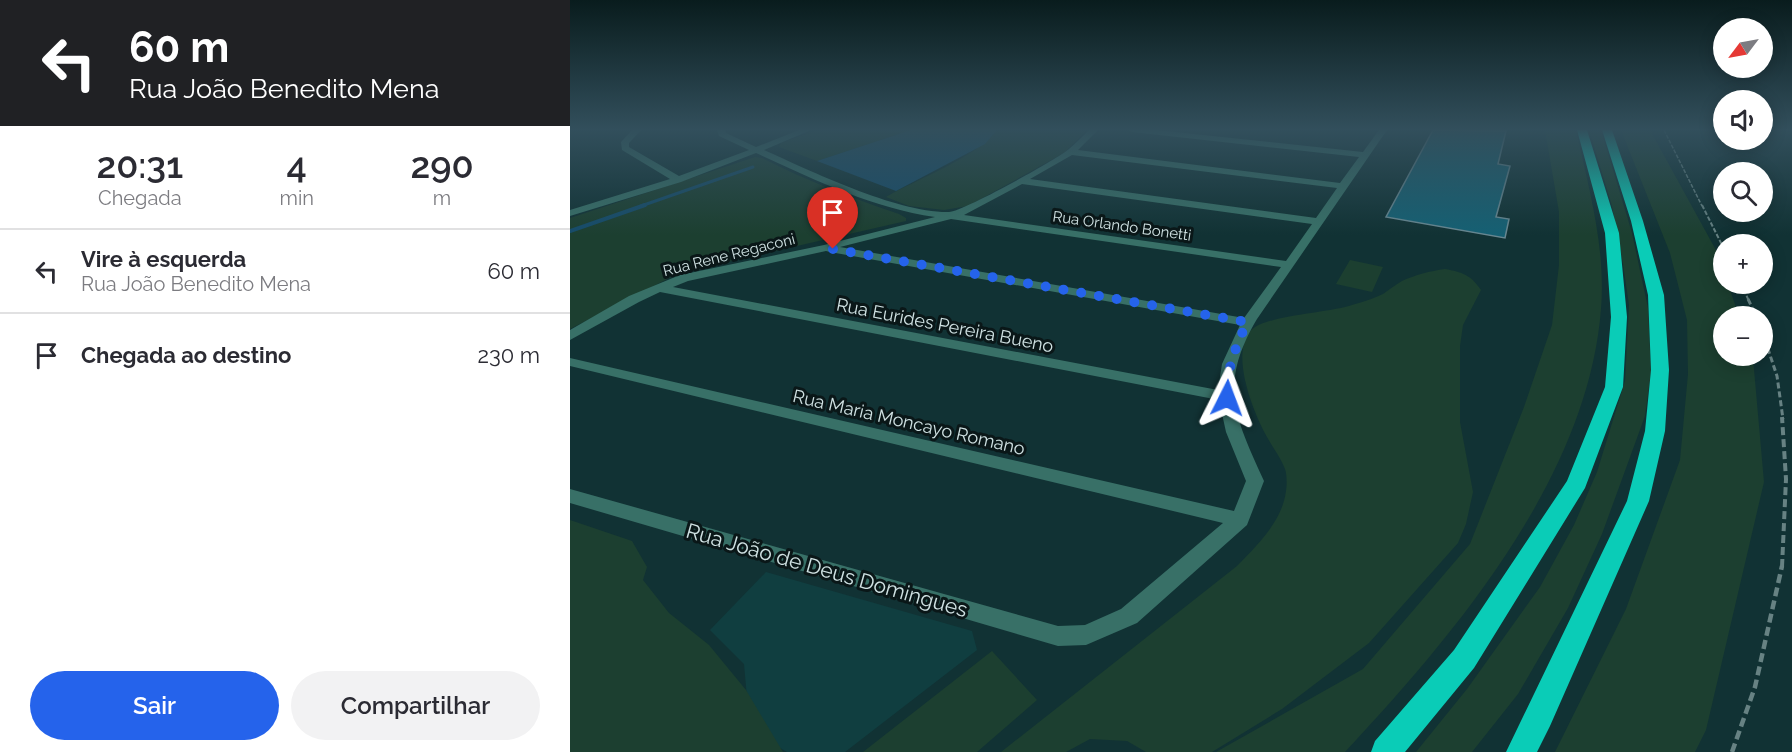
<!DOCTYPE html>
<html lang="pt">
<head>
<meta charset="utf-8">
<style>
  :root { --surface:#fff; --page:#f2f2f3; --text:#2b2b33; --muted:#7c7c81; --line:#e1e1e2; --accent:#2563eb }
  body { margin:0; font-family:Raleway,sans-serif; background:var(--page); color:var(--text); height:100vh; display:flex; flex-direction:column; font-size:22px; white-space:nowrap }
  * { box-sizing:border-box; margin:0 }
  p { font-size:20px; color:var(--muted) }
  .icon { flex:none; width:33px; height:33px; fill:none; stroke:currentColor; stroke-width:2; stroke-linecap:round; stroke-linejoin:round }
  .map { position:relative; flex:1; overflow:hidden }
  .side { display:flex; flex-direction:column; background:var(--surface); width:570px }
  .side>* { flex:none }
  .hud { background:#202124; color:#fff; overflow:hidden }
  .needle { width:39px; rotate:238deg }
  .buttons { position:absolute; left:1143px; top:18px; display:grid; gap:12px }
  .buttons a { display:grid; place-items:center; width:60px; height:60px; border-radius:50%; background:var(--surface); box-shadow:0 3px 15px #0003; font-size:30px }
  .pin { position:absolute; display:grid; place-items:center; width:51px; height:51px; color:#fff; margin:-62px -26px; border-radius:50% 50% 50% 0; rotate:-45deg; box-shadow:0 0 6px #0007 }
  .pin .icon { rotate:45deg }
  .me { position:absolute; width:66px; margin:-33px; rotate:3deg; stroke-linejoin:round; filter:drop-shadow(0 0 4px #0008) }
  .turn { display:flex; align-items:center; gap:21px; height:126px; padding:0 30px; font-size:27px }
  .turn .icon { width:78px; height:78px; stroke-width:2.5 }
  .turn b { display:block; font-size:42px; line-height:51px }
  .eta { display:flex; justify-content:space-evenly; align-items:center; height:102px; text-align:center }
  .eta b { font-size:36px; font-weight:600; line-height:42px }
  .button { display:flex; gap:12px; margin-top:auto; padding:12px 30px }
  .button a { flex:1; height:69px; border-radius:36px; background:var(--accent); color:#fff; font-size:24px; font-weight:600; line-height:69px; text-align:center }
  .button a+a { background:var(--page); color:var(--text) }
  ul { padding:0; list-style:none }
  li { display:flex; align-items:center; gap:18px; height:84px; padding:0 30px; border-top:2px solid var(--line) }
  li div { flex:1 }
  li b { display:block; font-size:22px }
  li em { font-style:normal }
  main { display:flex; flex:1; min-height:0 }
  .map>svg:first-child { display:block }
  .built { fill:#103e40 }
  .green { fill:#1c3f30 }
  .water { fill:#164c6a }
  .lines { fill:none; stroke-linecap:round; stroke-linejoin:round }
  .stream-far1 { stroke:#164c6a; stroke-width:3 }
  .stream { stroke:#164c6a; stroke-width:4 }
  .building { fill:#156073; stroke:#678791; stroke-width:1.5 }
  .path-far4 { stroke:#678283; stroke-width:1.5; stroke-dasharray:4 1.5; stroke-linecap:butt }
  .path-far3 { stroke:#678283; stroke-width:2; stroke-dasharray:4.5 2; stroke-linecap:butt }
  .path-far2 { stroke:#678283; stroke-width:3; stroke-dasharray:6 3; stroke-linecap:butt }
  .path-far1 { stroke:#678283; stroke-width:4; stroke-dasharray:8 4; stroke-linecap:butt }
  .path { stroke:#678283; stroke-width:4.5; stroke-dasharray:9 4.5; stroke-linecap:butt }
  .minor { fill:#387067; fill-rule:evenodd }
  .motorway { fill:#0accb7; fill-rule:evenodd }
  .route { stroke:#2563eb; stroke-width:10; stroke-dasharray:0 18 }
  .labels { text-anchor:middle; dominant-baseline:central; stroke-width:6; stroke-linejoin:round; paint-order:stroke }
  .far-street-label { font-size:15px; fill:#d0e2e3; stroke:#0a1718 }
  .street-label { font-size:18px; fill:#d0e2e3; stroke:#0a1718 }
  .near-street-label { font-size:21px; fill:#d0e2e3; stroke:#0a1718 }
</style>
</head>
<body>
<main>
<section class="side">
<div class="hud">
<div class="turn"><svg class="icon" aria-label="left" viewBox="0 0 24 24"><path d="M17 20v-9H6M10 6l-5 5 5 5"/></svg><div><b>60 m</b>Rua João Benedito Mena</div></div>
</div>
<div class="eta">
<div><b>20:31</b><p>Chegada</p></div>
<div><b>4</b><p>min</p></div>
<div><b>290</b><p>m</p></div>
</div>
<ul>
<li><svg class="icon" aria-label="left" viewBox="0 0 24 24"><path d="M17 20v-9H6M10 6l-5 5 5 5"/></svg><div><b>Vire à esquerda</b><p>Rua João Benedito Mena</p></div><em>60 m</em></li>
<li><svg class="icon" aria-label="arrive" viewBox="0 0 24 24"><path d="M6 21V4h12l-3 4 3 4H6"/></svg><div><b>Chegada ao destino</b></div><em>230 m</em></li>
</ul>
<div class="button"><a>Sair</a><a>Compartilhar</a></div>
</section>
<div class="map">
<svg width="1222" height="752" viewBox="0 0 1222 752">
  <rect width="100%" height="100%" fill="#113234"/>
  <path class="built" d="M196,572L402,631L407,650L275,752H217L180,731L174,664L140,630Z"/>
  <path class="green" d="M247,130H341L247,161L209,147L211,143Z
    M427,130H517L494,153L398,206L374,210L339,206L316,197C347,179 406,158 427,130Z
    M975,130H1006C1019,189 1036,248 1031,309C1018,477 886,633 775,752H646L793,669L900,544L954,407L982,325L989,265V212Z
    M1019,130H1031L1062,233L1078,308L1081,372L1075,416L1032,534L998,608L948,694L902,752H846L897,689L970,587L1004,525L1027,472L1055,381L1059,305L1053,264L1042,206Z
    M1051,130H1080L1147,252L1153,271L1154,284H1158L1169,316H1154V356H1182L1183,358L1194,482L1136,730L1125,752H985L1056,609L1110,460L1118,374L1117,320L1100,253Z
    M185,157L192,158C237,181 282,198 329,214L336,218V221L109,273L0,329V218Z
    M780,260L813,267L802,292L766,284Z
    M875,269C892,272 901,275 911,290L893,325L890,346V422L903,492L896,524L888,543L799,643L712,709L642,752H576L557,741L520,739L496,752H431L667,566C687,545 712,522 716,491C717,485 717,475 715,469C711,458 703,448 697,437C684,414 656,347 685,327C705,315 754,313 779,306C789,303 803,299 813,294C819,290 825,285 832,281C845,275 860,271 875,269Z
    M0,520L62,541L77,567L73,580L99,613L139,645L176,690L213,752H0Z
    M422,651L467,700L407,752H293Z"/>
  <path class="water" d="M341,130H427L415,144L326,191L247,161Z"/>
  <g class="lines">
    <path class="stream-far1" d="M71,206L183,167"/>
    <path class="stream" d="M0,231L75,205"/>
  </g>
  <path class="building" d="M863,130L936,131L928,164L940,166L926,217L939,219L935,238L816,217Z"/>
  <g class="lines">
    <path class="path-far4" d="M1094,130L1132,206"/>
    <path class="path-far3" d="M1132,205L1154,249
      M1171,284L1179,301"/>
    <path class="path-far2" d="M1178,299L1186,316
      M1192,331L1207,376L1213,419"/>
    <path class="path-far1" d="M1212,567L1216,479L1212,417"/>
    <path class="path" d="M1162,752L1185,687L1212,566"/>
    <path class="minor" d="M62,130H71L59,143V147L109,176L179,150L149,136L147,130H155L156,133L186,147L229,130H241L194,150C241,171 327,213 379,212C392,212 486,160 499,149C506,143 513,136 519,130H528L508,150L770,183L789,157L562,132L558,130H586L793,152L809,130H817L687,319C648,385 665,417 694,481L677,525L567,623L516,645L488,646L0,503V489L488,626L515,625L551,609L653,523L0,366V358L664,511L676,481L656,432L649,400L90,292L69,302L0,340V330L59,296L110,275L254,245L365,217C302,208 243,179 186,153L111,182L0,216V210L100,179L52,150L51,142ZM502,155L767,188L746,218L460,179ZM452,184L742,224L716,261L394,215ZM381,219L711,267L674,318L270,247ZM256,251L260,252L670,325L652,364L648,390L103,287L118,281Z"/>
    <path class="motorway" d="M1007,130H1017L1049,233L1057,317L1053,387L1015,488L904,668L835,752H801L805,741L884,650L997,481L1035,387L1041,317L1035,233Z
      M1032,130H1042L1073,221L1094,295L1099,370L1095,431L1079,501L980,726L967,752H936L1057,501L1075,431L1081,370L1078,295L1061,221Z"/>
  </g>
  <linearGradient id="sky" x2="0" y2="1"><stop stop-color="#091c1d"/><stop offset="0.55" stop-color="#324f5c"/><stop offset="1" stop-color="#324f5c" stop-opacity="0"/></linearGradient>
  <rect width="1222" height="235" fill="url(#sky)"/>
  <g class="lines">
    <path class="route" d="M263,249L677,322C666,347 656,369 657,398"/>
  </g>
  <g class="labels">
    <g class="far-street-label">
      <text transform="translate(552 226) rotate(8)">Rua Orlando Bonetti</text>
      <text transform="translate(159 255) rotate(-14)">Rua Rene Regaconi</text>
    </g>
    <g class="street-label">
      <text transform="translate(375 325) rotate(11)">Rua Eurides Pereira Bueno</text>
      <text transform="translate(339 422) rotate(13)">Rua Maria Moncayo Romano</text>
    </g>
    <g class="near-street-label">
      <text transform="translate(257 570) rotate(16)">Rua João de Deus Domingues</text>
    </g>
  </g>
</svg>
<div class="buttons">
<a><svg class="needle" viewBox="-14 -14 28 28"><path d="M0-13l5 13h-10z" fill="#e53935"/><path d="M0 13l5-13h-10z" fill="#7c7c81"/></svg></a>
<a><svg class="icon" aria-label="sound" viewBox="0 0 24 24"><path d="M4 9h4l5-4v14l-5-4H4zM17 9q2 3 0 6"/></svg></a>
<a><svg class="icon" aria-label="search" viewBox="0 0 24 24"><circle cx="10" cy="10" r="6"/><path d="M15 15l6 6"/></svg></a>
<a>+</a>
<a>−</a>
</div>
<div class="pin" style="left:263px;top:249px;background:#d93025"><svg class="icon" aria-label="arrive" viewBox="0 0 24 24"><path d="M6 21V4h12l-3 4 3 4H6"/></svg></div>
<svg class="me" style="left:657px;top:398px" viewBox="-20 -20 40 40"><path d="M0-17L14 15 0 8-14 15z" fill="#2563eb" stroke="#fff" stroke-width="4"/></svg>
</div>
</main>
</body>
</html>
